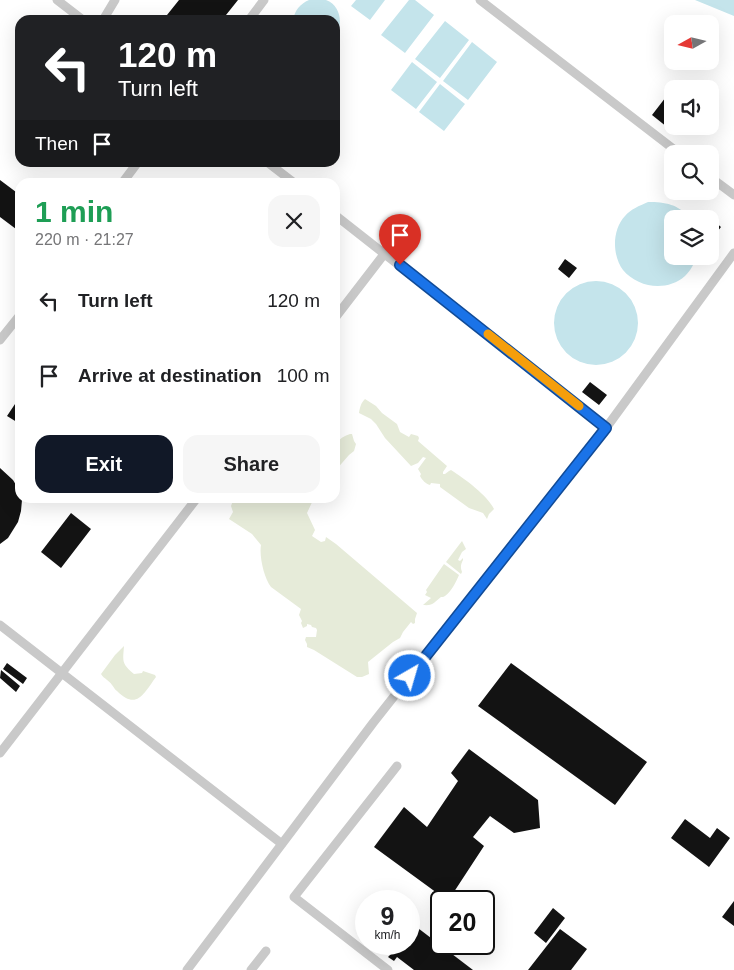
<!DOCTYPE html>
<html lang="en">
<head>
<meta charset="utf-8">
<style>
  :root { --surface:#fff; --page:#f6f6f6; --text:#202124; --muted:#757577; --accent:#111827 }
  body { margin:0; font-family:Helvetica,sans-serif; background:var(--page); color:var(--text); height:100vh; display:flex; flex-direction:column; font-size:19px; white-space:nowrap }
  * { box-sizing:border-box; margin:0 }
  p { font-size:16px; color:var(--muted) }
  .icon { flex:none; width:28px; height:28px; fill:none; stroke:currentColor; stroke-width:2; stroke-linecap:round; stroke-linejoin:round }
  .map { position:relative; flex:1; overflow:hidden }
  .side { position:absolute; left:15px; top:178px; width:325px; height:325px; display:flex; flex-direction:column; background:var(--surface); border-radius:15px; box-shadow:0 5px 20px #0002 }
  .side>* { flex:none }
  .top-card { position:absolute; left:15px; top:15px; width:325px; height:152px; border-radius:15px; box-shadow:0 5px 20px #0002; background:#202124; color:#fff; overflow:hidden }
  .needle { width:32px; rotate:262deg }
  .controls { position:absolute; left:664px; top:15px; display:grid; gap:10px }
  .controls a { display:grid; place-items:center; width:55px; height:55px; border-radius:10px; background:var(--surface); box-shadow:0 5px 20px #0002; font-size:25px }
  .speed { position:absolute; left:355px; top:890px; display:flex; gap:10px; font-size:25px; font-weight:700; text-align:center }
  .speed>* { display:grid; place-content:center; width:65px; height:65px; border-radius:50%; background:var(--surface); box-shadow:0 5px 20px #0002; line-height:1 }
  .speed small { font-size:12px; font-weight:400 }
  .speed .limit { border:2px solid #111; border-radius:8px; background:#fff; color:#111 }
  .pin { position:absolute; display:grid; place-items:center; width:42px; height:42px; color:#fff; margin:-51px -21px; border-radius:50% 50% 50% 0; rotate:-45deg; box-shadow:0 0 5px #0007 }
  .pin .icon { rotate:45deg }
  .me { position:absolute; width:55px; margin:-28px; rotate:38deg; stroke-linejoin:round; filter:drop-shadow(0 0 4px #0008) }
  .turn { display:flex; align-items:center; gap:18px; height:105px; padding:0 20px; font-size:22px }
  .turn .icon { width:65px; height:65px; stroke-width:2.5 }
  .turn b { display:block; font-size:35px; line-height:42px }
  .then { display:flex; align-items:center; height:48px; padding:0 20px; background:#0003; gap:10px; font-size:19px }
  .round { display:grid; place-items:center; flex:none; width:52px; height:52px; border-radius:15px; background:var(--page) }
  .head { display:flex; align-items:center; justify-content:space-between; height:85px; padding:0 20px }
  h1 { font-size:30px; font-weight:700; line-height:38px; color:#1e9e55 }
  .action { display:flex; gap:10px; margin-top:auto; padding:10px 20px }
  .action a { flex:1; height:58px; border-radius:15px; background:var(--accent); color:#fff; font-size:20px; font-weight:700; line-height:58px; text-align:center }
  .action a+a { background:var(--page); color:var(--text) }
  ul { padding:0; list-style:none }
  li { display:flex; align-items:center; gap:15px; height:75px; padding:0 20px }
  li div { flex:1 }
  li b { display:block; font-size:19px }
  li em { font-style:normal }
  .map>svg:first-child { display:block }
  .green { fill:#e6ebd9 }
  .water { fill:#c4e4eb }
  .building { fill:#131313 }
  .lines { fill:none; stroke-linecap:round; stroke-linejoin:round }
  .lane { stroke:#c9c9c9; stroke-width:9 }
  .route-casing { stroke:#114b97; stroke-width:12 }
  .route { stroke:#1a73e8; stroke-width:9 }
  .slow { stroke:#f59e0b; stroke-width:9 }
</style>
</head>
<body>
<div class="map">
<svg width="734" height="970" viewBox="0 0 734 970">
  <rect width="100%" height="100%" fill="#fff"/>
  <path class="green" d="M365,399L376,406L382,413L397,424L400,432L409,437L411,434L418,436L419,438L418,441L447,466L443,472V474H445L449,471L451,470C465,479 487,495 494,509L489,514L487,519L483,513L469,508L440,487V484L431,483L430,485C426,484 422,480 420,476L421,474L418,469L426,458L423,457L418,463L411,466L385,438L376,424L371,419L359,413C360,407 361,403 365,399Z
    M350,434H352L354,441L356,444L354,451L349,455L335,471C335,452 330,441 350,434Z
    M234,498H314L307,513L315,530L312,536L321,542L325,541L326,537L336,544L417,613L415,619V623L413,624L411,622L403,632L400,638L393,642L368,662L369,674L362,677H357L314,650L307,647V644L305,640L306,637H316L317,630L316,628L312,627L311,625L307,624V626L303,628L301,623L302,621L299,615L301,609L271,587C264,578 259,556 261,545L252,534L229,519L233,512L231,506Z
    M462,541L466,549L462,552L458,560L460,561L463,558V560C461,564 460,567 462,572L461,574L446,562Z
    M444,564L459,575C456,582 451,592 445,596C444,597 442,597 441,597C434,602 434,606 423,605L431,598L425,595L427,592L426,590Z
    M124,646C123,661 121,663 134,674L142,673L143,671L155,675L156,677C144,693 137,711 117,691C115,690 114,687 112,685C109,680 104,679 101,674L115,655Z"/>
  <path class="water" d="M309,0C314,0 321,0 326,0C342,6 343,26 335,38V20H293C295,10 300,4 309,0Z
    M356,0H385L370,20L351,6Z
    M409,0H415L434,15L405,53L381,35Z
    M695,0H734V16Z
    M445,21L469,40L440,78L415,59Z
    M472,42L497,62L468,100L443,81Z
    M412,62L437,82L416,109L391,90Z
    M440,84L465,104L444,131L419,112Z
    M648,202C665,202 679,204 690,219H672V256H697C694,264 691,270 685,276C667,292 638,288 623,270C612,255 612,230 625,216C631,209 639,206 648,202Z
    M554 323a42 42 0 1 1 84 0a42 42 0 1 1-84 0Z"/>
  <path class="building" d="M179,0H238L222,20H163Z
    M669,93L672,95V126H677L682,130L677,135L652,115Z
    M0,180L20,195V225L16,229L0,217Z
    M714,221L721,227L710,241V226Z
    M565,259L577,268L569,278L558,269Z
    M590,382L607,395L599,405L582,392Z
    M17,401L20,403V424L7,416Z
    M0,468L13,480L19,490L22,500L21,511L18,522L8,538L0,544Z
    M71,513L91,529L61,568L41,552Z
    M7,663L27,678L23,684L3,669Z
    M511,663L647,762L615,805L478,706Z
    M1,670L20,686L16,692L0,678Z
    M469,749L538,800L540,828L514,833L490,816L473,837L484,846L448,901L374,847L404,807L427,827L458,781L451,773Z
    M685,819L710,838L717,828L730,838L709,867L671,838Z
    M734,901V926L722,917Z
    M553,908L565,918L546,943L534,933Z
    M410,922L473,970H414L397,957L394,961L388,957L392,953L389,950L393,944H409V924Z
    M560,929L587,949L571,970H528Z"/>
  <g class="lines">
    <path class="lane" d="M57,0L83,20
      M480,0L680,154
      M103,20L115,0
      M249,20L264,0
      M267,162L293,182
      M710,177L734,195
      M123,182L138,162
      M335,215L606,428
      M335,318L385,253
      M0,340L20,315
      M0,625L282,844
      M0,753L197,498
      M187,970L373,723L606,428L734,253
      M251,970L266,951
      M388,970L294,897L397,766"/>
  </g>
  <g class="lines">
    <g class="route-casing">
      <path id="route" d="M400,265L606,428L410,676"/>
    </g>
    <use href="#route" class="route"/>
    <path class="slow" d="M488,334L579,406"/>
  </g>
</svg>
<div class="controls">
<a><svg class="needle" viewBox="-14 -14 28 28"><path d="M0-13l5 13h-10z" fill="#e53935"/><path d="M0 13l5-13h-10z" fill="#757577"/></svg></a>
<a><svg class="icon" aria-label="sound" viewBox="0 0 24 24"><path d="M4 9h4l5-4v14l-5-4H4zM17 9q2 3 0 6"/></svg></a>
<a><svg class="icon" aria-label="search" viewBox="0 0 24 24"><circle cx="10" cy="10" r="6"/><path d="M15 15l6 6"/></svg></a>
<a><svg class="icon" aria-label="layers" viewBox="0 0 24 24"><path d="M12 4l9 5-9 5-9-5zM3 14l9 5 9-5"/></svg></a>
</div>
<div class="speed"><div>9<small>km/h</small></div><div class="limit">20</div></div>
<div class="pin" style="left:400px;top:265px;background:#d93025"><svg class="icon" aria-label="arrive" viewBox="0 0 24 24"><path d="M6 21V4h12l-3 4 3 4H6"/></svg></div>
<svg class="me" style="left:410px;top:676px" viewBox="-20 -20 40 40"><circle r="17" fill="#1a73e8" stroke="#fff" stroke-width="3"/><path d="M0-11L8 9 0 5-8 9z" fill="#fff"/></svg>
<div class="top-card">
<div class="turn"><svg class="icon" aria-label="left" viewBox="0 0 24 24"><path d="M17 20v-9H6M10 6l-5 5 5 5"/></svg><div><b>120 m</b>Turn left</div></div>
<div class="then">Then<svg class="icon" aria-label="arrive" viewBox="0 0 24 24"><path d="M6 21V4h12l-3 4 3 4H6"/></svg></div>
</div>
<section class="side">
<div class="head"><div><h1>1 min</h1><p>220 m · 21:27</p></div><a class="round"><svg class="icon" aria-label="close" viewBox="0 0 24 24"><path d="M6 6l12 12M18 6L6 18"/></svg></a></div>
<ul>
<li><svg class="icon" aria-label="left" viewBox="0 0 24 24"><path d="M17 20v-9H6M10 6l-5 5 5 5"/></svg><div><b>Turn left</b></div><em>120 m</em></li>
<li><svg class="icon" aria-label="arrive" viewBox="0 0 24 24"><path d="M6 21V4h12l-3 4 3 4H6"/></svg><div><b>Arrive at destination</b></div><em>100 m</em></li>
</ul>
<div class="action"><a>Exit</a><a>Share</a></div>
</section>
</div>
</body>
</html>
